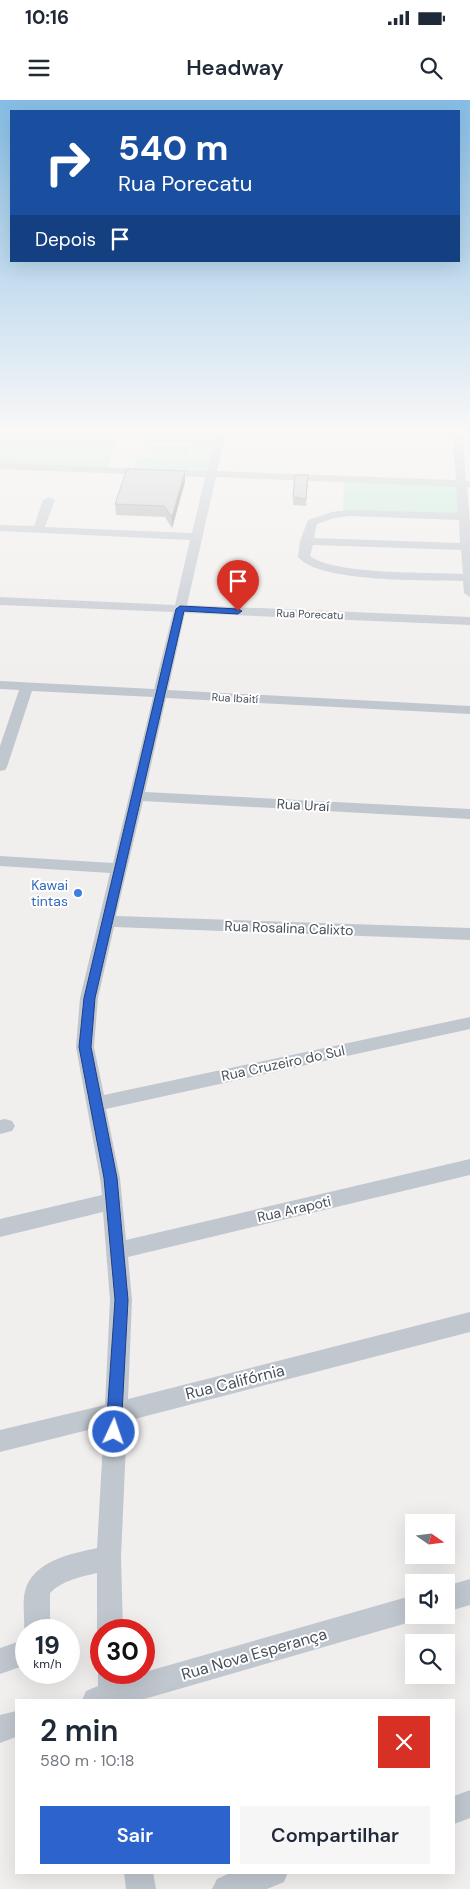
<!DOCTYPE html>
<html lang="pt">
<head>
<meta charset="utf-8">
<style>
  :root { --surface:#fff; --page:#f6f6f7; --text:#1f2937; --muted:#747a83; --accent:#2d63cc }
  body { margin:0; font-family:"DM Sans",sans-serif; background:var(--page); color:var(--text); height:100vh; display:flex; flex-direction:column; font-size:19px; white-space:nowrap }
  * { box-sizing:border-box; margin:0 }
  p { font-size:16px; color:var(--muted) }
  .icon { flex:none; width:28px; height:28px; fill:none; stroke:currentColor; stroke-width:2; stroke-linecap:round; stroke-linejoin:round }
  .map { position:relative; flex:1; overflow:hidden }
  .details { position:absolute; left:15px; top:1599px; width:440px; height:175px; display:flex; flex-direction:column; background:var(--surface); border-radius:0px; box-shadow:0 5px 20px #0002 }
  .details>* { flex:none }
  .banner { position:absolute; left:10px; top:10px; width:450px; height:152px; border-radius:0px; box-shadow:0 5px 20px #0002; background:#1a4fa0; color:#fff; overflow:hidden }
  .needle { width:32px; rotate:104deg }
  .tools { position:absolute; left:405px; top:1414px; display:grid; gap:10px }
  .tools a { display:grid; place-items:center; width:50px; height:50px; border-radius:0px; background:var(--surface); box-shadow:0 5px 20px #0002; font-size:25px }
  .speed { position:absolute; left:15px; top:1519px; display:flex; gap:10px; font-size:25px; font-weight:700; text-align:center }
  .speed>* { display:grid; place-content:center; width:65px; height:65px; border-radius:50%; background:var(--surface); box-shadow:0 5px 20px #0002; line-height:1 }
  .speed small { font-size:12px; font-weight:400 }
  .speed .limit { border:8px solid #d22; background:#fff; color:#111 }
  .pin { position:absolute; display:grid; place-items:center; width:42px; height:42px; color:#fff; margin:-51px -21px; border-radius:50% 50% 50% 0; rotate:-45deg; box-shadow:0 0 5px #0007 }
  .pin .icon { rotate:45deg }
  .me { position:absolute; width:55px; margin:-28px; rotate:3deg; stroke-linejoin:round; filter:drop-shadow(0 0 4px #0008) }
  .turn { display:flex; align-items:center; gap:18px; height:105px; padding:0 25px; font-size:22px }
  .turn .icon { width:65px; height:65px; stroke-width:2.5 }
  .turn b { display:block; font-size:35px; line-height:42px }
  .then { display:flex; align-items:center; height:48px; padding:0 25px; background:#0003; gap:10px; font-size:19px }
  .round { display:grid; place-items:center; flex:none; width:52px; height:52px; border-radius:0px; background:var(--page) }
  .headline { display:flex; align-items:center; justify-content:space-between; height:85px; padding:0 25px }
  h1 { font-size:30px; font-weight:600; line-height:38px }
  .button { display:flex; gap:10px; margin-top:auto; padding:10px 25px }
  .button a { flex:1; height:58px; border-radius:0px; background:var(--accent); color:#fff; font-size:20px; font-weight:600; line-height:58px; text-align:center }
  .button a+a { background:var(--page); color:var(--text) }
  .status { display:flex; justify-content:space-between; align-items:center; height:35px; padding:0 25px; background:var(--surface); direction:ltr }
  .status svg { height:14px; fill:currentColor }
  header { display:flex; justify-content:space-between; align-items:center; height:65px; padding:0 25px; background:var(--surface); font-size:22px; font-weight:600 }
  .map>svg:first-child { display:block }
  .green { fill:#c1ead5 }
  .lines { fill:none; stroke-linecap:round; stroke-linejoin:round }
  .minor { fill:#c1c7cf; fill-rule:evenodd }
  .wall { fill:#afb0b5 }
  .shaded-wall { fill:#8f9093 }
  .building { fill:#cccdd2; stroke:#8f9093 }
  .route { fill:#2d63cc; stroke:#1d4085 }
  .shop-dot { fill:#3f7fe0; stroke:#fff; stroke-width:2 }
  .labels { text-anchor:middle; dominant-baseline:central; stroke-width:4; stroke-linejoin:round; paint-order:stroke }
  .far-street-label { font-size:11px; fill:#49505a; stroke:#fff }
  .street-label { font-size:14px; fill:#49505a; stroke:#fff }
  .shop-label { font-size:14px; fill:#366cbe; stroke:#fff; text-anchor:end }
  .near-street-label { font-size:16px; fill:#49505a; stroke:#fff }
</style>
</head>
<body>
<div class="status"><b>10:16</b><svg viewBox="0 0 49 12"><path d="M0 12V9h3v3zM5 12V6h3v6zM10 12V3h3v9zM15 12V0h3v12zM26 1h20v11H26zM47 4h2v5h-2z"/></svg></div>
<header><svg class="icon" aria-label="menu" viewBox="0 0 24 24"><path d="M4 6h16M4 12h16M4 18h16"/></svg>Headway<svg class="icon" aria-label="search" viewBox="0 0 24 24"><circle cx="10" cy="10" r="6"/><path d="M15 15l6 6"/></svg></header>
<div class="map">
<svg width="470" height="1789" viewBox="0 0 470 1789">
  <rect width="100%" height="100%" fill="#f1efee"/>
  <path class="green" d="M0,329H124L106,368L0,365Z
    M149,329H219L209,372L133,369L137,357L190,359L194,343L144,342Z
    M154,345L191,346L188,358L150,356Z
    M344,380L455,386L461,416L343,410Z"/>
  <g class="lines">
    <path class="minor" d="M217,329H227L217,371L456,380L452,329H462L466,381H470V387H467L470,422V497L464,493L463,481C428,480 319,483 298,457L300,441L308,420L332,412L349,410L458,413L456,387L216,377L187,505L470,517V525L185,513L168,590L470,606V614L166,598L145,692L470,709V719L143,701L116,816L470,828V840L114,827L98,898L94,947L104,995L470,917V929L106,1009L120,1078L126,1140L470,1059V1075L128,1157L132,1200L128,1299L470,1212V1232L127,1321L121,1457L123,1530H101V1539L97,1530V1473C80,1477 63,1480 50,1493V1530H26V1535L24,1530C25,1518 22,1504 25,1491C33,1461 70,1454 97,1448L104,1326L0,1352V1330L105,1305L110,1200L103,1112L0,1137V1119L102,1095L100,1078L76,947L80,898L110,773L0,766V756L113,763L153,597L32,591L7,667L5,670L0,671V646L19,590L0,589V581L154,589L173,512L0,505V497L175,505L190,440L0,431V425L34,426L43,400L49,397L55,400L45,427L192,433L205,377L0,369V363L207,371ZM349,416L459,420L460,443L314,438L317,424L334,418ZM313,445L461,450L463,474C428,472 335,475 310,456Z
      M5,1019L12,1021L15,1026L12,1031L0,1034V1020Z
      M470,1479V1505L446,1512V1486Z
      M414,1495V1515H424L414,1521L141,1600H82L86,1591L98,1586V1572L101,1564V1572H124V1578Z
      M26,1539V1565L0,1574V1548Z
      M16,1611V1637L0,1643V1615Z
      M470,1690V1718L454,1724V1696Z
      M124,1772H153L156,1789H126Z
      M232,1772H288L284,1782L267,1789H212L217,1779Z"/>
  </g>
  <path class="wall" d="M308,375L306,406L293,405V397Z
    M185,382L172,428L165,417L116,415L115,404Z"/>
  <path class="shaded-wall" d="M185,371V382L172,428V417Z"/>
  <path class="building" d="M127,369L185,371L172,417L164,406L115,404Z
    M295,375H308L306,399L293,397Z"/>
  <linearGradient id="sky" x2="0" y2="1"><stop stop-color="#86bde6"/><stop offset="0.57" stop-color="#f9f8f7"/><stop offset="1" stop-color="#f9f8f7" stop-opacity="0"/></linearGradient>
  <rect width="470" height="580" fill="url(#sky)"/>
  <path class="route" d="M180,506L238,509L242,511L238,514L184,511L95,898L91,947L117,1078L128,1200L121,1332L119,1337L114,1339L109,1337L106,1332L115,1200L104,1078L79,947L84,898L176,509Z"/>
  <circle class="shop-dot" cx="78" cy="793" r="5"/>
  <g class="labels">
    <g class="far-street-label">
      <text transform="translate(310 514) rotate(2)">Rua Porecatu</text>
      <text transform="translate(235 598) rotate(3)">Rua Ibaití</text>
    </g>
    <g class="street-label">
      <text transform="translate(303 705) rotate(3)">Rua Uraí</text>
      <text transform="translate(289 828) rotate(2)">Rua Rosalina Calixto</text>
      <text transform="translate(283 963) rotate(-12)">Rua Cruzeiro do Sul</text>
      <text transform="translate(294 1109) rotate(-13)">Rua Arapoti</text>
    </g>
    <g class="shop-label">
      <text x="68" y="785">Kawai<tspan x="68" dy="16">tintas</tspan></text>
    </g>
    <g class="near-street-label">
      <text transform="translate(235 1282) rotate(-14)">Rua Califórnia</text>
      <text transform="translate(254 1554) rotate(-16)">Rua Nova Esperança</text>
    </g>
  </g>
</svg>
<div class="tools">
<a><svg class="needle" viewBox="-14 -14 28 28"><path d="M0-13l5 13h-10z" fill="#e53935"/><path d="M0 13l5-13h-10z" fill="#747a83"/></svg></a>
<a><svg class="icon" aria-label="sound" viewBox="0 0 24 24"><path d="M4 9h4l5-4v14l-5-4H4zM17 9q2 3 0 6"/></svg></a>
<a><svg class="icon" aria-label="search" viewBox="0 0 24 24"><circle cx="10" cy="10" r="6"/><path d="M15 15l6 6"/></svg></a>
</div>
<div class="speed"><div>19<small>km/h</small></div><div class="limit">30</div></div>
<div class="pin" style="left:238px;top:511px;background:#d93025"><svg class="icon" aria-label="arrive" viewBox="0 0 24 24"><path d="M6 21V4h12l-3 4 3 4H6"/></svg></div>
<svg class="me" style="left:114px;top:1332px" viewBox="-20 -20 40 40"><circle r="17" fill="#2d63cc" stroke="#fff" stroke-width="3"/><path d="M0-11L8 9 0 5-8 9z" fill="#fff"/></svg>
<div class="banner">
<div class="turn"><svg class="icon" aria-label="right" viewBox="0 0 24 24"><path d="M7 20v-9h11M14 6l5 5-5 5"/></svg><div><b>540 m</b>Rua Porecatu</div></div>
<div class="then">Depois<svg class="icon" aria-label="arrive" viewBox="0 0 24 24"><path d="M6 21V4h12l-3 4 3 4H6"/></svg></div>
</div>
<section class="details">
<div class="headline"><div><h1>2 min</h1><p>580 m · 10:18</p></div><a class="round" style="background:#d93025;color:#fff"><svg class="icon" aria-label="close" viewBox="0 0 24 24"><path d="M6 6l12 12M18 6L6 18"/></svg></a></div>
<div class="button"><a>Sair</a><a>Compartilhar</a></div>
</section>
</div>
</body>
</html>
